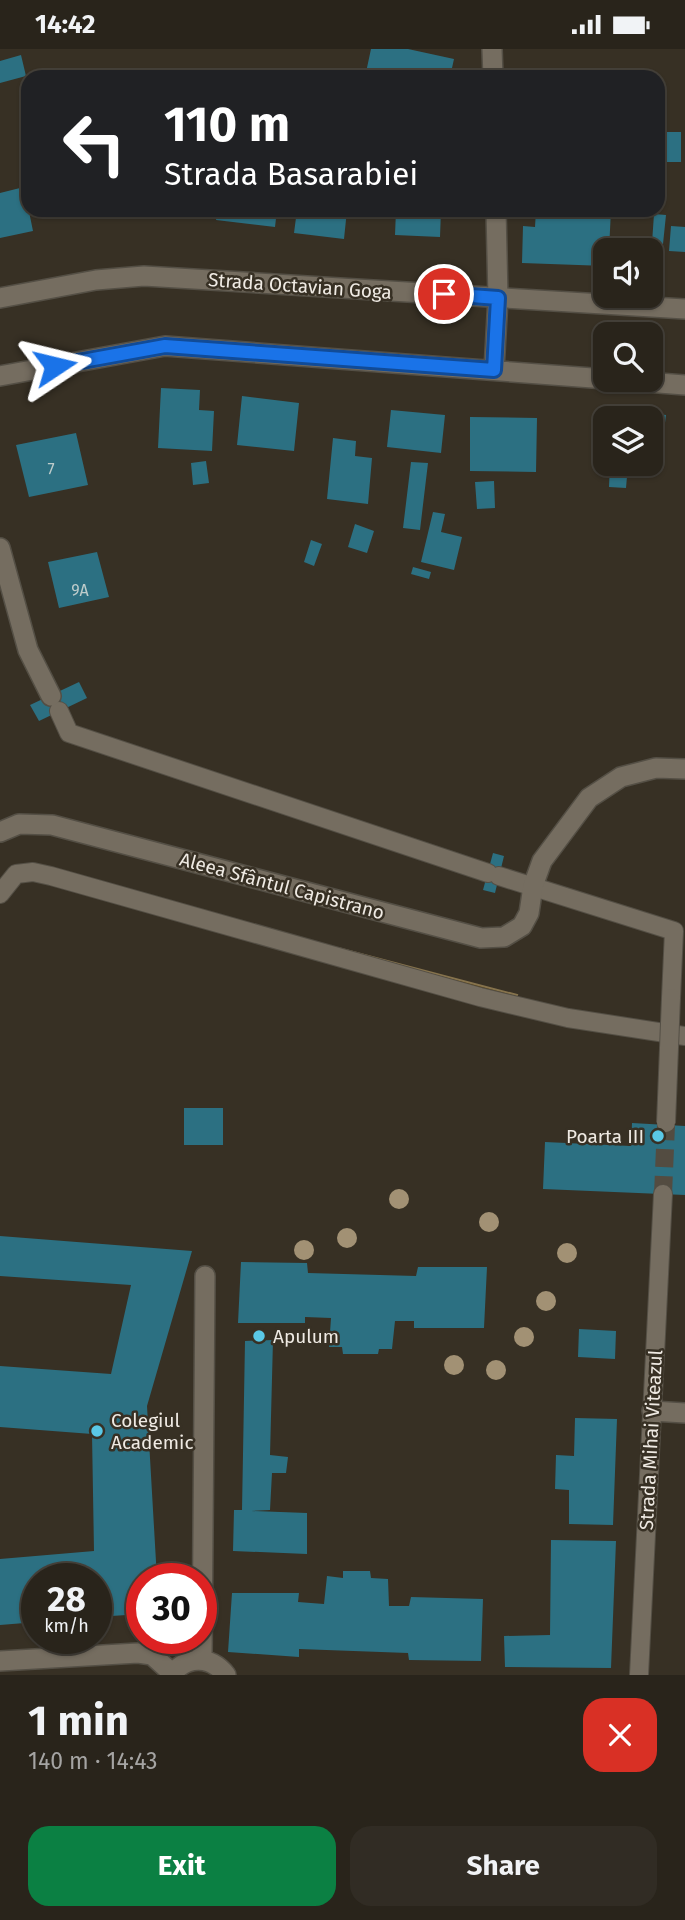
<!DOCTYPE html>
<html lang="en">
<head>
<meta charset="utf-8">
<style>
  :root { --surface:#29241b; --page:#312c24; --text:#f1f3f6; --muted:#a5a4a3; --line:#45413a; --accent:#0b8043 }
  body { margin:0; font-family:"Fira Sans",sans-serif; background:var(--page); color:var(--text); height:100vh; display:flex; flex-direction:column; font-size:26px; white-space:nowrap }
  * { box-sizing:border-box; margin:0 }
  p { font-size:23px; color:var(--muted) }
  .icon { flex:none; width:38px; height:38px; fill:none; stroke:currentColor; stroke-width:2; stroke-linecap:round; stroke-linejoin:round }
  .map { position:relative; height:1626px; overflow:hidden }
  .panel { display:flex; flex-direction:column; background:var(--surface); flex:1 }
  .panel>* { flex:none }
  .guide { position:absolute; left:21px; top:21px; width:644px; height:147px; border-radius:21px; box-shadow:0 2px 5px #0004,0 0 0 2px var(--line); background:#202124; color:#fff; overflow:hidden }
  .controls { position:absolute; left:593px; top:189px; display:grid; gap:14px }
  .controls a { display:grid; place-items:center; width:70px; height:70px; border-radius:14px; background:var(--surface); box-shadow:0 2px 5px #0004,0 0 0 2px var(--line); font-size:35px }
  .speed { position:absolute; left:21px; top:1514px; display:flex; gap:14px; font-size:35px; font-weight:700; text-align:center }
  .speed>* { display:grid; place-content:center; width:91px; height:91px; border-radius:50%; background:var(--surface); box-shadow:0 2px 5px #0004,0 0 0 2px var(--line); line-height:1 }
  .speed small { font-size:18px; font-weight:400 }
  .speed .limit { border:10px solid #d22; background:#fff; color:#111 }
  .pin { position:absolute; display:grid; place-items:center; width:60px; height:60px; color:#fff; margin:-30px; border:4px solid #fff; border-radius:50%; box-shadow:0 2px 7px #0007 }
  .me { position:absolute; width:77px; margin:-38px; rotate:80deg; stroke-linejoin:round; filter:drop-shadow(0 0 5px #0008) }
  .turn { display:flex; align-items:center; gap:24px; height:147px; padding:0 28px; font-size:32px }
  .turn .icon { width:91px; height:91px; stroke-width:2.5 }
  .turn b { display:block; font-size:49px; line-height:60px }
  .round { display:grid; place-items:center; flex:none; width:74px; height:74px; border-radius:21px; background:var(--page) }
  .head { display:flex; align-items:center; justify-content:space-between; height:119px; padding:0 28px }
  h1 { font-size:42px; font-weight:700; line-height:52px }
  .primary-button { display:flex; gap:14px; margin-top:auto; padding:14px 28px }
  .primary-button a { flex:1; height:80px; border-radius:21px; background:var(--accent); color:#fff; font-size:28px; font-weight:700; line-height:80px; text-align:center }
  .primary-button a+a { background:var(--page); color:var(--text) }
  .status { display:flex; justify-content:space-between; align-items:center; height:49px; padding:0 35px; background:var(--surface); direction:ltr }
  .status svg { height:19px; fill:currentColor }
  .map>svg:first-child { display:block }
  .water { fill:#59400d; stroke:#86734d; stroke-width:2 }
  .building { fill:#2c7082 }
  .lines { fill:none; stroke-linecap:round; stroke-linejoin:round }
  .pedestrian-tunnel { stroke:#534c41; stroke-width:18; stroke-dasharray:18 9; stroke-linecap:butt }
  .pedestrian-casing { stroke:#544f45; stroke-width:20 }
  .minor-casing { stroke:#544f45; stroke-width:22 }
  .tertiary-casing { stroke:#544f45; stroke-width:22 }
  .pedestrian { stroke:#756d60; stroke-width:18 }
  .minor { stroke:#756d60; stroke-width:19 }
  .tertiary { stroke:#756d60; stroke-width:19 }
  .pedestrian-bridge-casing { stroke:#544f45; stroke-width:20; stroke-linecap:butt }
  .pedestrian-bridge { stroke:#756d60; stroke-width:18 }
  .tree { fill:#a29174 }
  .route-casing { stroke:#114b97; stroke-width:18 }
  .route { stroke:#1a73e8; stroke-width:12 }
  .poi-dot { fill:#5ac8e6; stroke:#373024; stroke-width:2.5 }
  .labels { text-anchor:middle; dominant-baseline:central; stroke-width:5; stroke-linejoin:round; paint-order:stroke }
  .number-label { font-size:16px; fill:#becccb }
  .street-label { font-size:19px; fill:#efeae3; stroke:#373024 }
  .poi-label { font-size:19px; fill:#efeae3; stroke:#373024; text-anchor:start }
</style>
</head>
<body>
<div class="status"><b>14:42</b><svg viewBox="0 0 49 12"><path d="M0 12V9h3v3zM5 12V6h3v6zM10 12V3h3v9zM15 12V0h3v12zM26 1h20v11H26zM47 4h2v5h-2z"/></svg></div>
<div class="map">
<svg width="685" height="1626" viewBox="0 0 685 1626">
  <rect width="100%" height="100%" fill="#373024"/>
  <path class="water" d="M338,899L517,946L515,951L331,900Z"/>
  <path class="building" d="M371,0H408L454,10L450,28H365Z
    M21,6L26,27L0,34V12Z
    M658,83H681V113H658Z
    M24,138L33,182L0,189V144Z
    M84,161H130V169L83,165Z
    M218,161H277L275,178L216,171Z
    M297,161H347L344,190L294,184Z
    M396,161H441L440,188L395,186Z
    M536,161H611L609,201H606V217L522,214L523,177L535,178Z
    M654,165L666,166L663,195L652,194Z
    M671,177L685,178V203L669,202Z
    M637,196L661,197L660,226L651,225V201H637Z
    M161,339L200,341L199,361L214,362L212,402L158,399Z
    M242,347L299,354L294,402L237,396Z
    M622,360L666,366L662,397L651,396V369H621Z
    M391,361L445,366L441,404L387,398Z
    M470,368L537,369L536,423L470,422Z
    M76,384L88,436L29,448L16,396Z
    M333,389L356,392L355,407L372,409L368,455L327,450Z
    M206,412L209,434L193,436L191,414Z
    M411,413L428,414L420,481L403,479Z
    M610,415L628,416L626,439L609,438Z
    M494,432L495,459L477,460L475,433Z
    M433,463L445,465L441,483L462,488L454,521L421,513Z
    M355,475L374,482L367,504L348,498Z
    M311,491L322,495L314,517L304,513Z
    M97,503L109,548L59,559L48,513Z
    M413,518L431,523L429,530L411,525Z
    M79,633L87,649L39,672L30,656Z
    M493,804L504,807L495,844L483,841Z
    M184,1059H223V1096H184Z
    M632,1074L685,1077V1146L543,1140L545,1093L631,1097Z
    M0,1187L192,1202L147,1357L157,1530H142V1565L96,1568V1530H37V1573L0,1576V1510L94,1502L92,1385L0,1378V1317L111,1325L131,1236L0,1227Z
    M241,1213L307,1214L308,1224L416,1227L418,1218H487L484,1279H414V1272H395L392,1300H379L378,1305H343L342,1298H329L331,1269L305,1268V1274H238Z
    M579,1280L616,1282L615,1310L578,1308Z
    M273,1291L270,1406L288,1408L286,1424H272L270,1461L251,1462L307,1464V1505L233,1502L234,1461H242L245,1292Z
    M575,1369L617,1370L613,1476L569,1475V1441L555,1440L556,1406L574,1407Z
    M551,1491L616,1492L611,1619L505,1618L504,1587L550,1586Z
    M343,1522H370L371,1529L388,1530L389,1557H409L411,1548L483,1550L481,1612L409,1611L408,1604L299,1600V1608L228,1603L232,1544H299L298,1553L324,1555L327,1527L343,1529Z"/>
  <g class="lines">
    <path class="pedestrian-tunnel" d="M663,1145L666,1076"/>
    <g class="pedestrian-casing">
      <path id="pedestrian" d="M59,662L69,684L488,824
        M499,827L674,882L671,949
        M0,845L16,825L33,823L51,827L480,948L568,969L685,987
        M639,1626L663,1145"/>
    </g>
    <g class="minor-casing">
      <path id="minor" d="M492,0L493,28
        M494,321L498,249L496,161
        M0,327L165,297L606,330
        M620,331L685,336
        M0,499L28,601L51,647
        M0,783L19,775L52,776L481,889L504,888L522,877L529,864L533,837L542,812L589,749L621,728L656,719L685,720
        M652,1362L685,1364
        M202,1611L205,1227
        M0,1612L138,1604L152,1606L172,1624
        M171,1626C186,1607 210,1606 226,1626"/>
    </g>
    <g class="tertiary-casing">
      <path id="tertiary" d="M0,249L96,231L144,227L685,260"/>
    </g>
    <use href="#pedestrian" class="pedestrian"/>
    <use href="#minor" class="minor"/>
    <use href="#tertiary" class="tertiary"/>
    <g class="pedestrian-bridge-casing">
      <path id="pedestrian-bridge" d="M666,1074L671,949"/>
    </g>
    <use href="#pedestrian-bridge" class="pedestrian-bridge"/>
  </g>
  <g class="tree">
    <circle cx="399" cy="1150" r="10"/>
    <circle cx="489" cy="1173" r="10"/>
    <circle cx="347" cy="1189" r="10"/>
    <circle cx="304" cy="1201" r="10"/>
    <circle cx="567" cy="1204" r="10"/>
    <circle cx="546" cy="1252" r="10"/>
    <circle cx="524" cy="1288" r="10"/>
    <circle cx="454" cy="1316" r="10"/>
    <circle cx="496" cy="1321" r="10"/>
  </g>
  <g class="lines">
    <g class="route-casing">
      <path id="route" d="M55,317L165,297L494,321L498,249L444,245"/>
    </g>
    <use href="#route" class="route"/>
  </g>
  <g class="poi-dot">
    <circle cx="658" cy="1087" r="7"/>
    <circle cx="259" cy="1287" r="7"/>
    <circle cx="97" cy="1382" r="7"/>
  </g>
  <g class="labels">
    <g class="number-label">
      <text x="51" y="420">7</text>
      <text x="80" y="541">9A</text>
    </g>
    <g class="street-label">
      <text transform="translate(300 237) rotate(4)">Strada Octavian Goga</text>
      <text transform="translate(282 837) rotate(15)">Aleea Sfântul Capistrano</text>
      <text transform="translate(651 1391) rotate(-87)">Strada Mihai Viteazul</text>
    </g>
    <g class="poi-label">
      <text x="644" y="1087" text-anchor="end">Poarta III</text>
      <text x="273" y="1287">Apulum</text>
      <text x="111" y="1371">Colegiul<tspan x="111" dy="22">Academic</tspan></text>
    </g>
  </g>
</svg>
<div class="controls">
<a><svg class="icon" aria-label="sound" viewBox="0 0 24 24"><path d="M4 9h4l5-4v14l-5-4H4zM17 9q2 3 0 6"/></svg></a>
<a><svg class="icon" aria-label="search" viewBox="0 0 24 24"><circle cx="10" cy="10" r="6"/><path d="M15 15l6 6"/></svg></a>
<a><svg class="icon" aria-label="layers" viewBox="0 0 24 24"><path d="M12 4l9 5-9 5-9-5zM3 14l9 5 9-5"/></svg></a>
</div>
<div class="speed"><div>28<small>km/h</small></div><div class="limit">30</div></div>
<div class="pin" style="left:444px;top:245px;background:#d93025"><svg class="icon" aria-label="arrive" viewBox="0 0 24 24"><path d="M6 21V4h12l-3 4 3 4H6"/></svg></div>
<svg class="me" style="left:55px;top:317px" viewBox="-20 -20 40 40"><path d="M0-17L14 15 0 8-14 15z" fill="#1a73e8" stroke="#fff" stroke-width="4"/></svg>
<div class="guide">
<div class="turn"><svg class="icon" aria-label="left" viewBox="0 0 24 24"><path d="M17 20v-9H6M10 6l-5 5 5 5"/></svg><div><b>110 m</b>Strada Basarabiei</div></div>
</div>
</div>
<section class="panel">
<div class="head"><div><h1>1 min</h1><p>140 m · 14:43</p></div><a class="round" style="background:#d93025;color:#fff"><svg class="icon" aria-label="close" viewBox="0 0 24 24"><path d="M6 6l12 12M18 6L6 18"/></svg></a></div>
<div class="primary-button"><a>Exit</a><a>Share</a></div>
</section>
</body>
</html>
